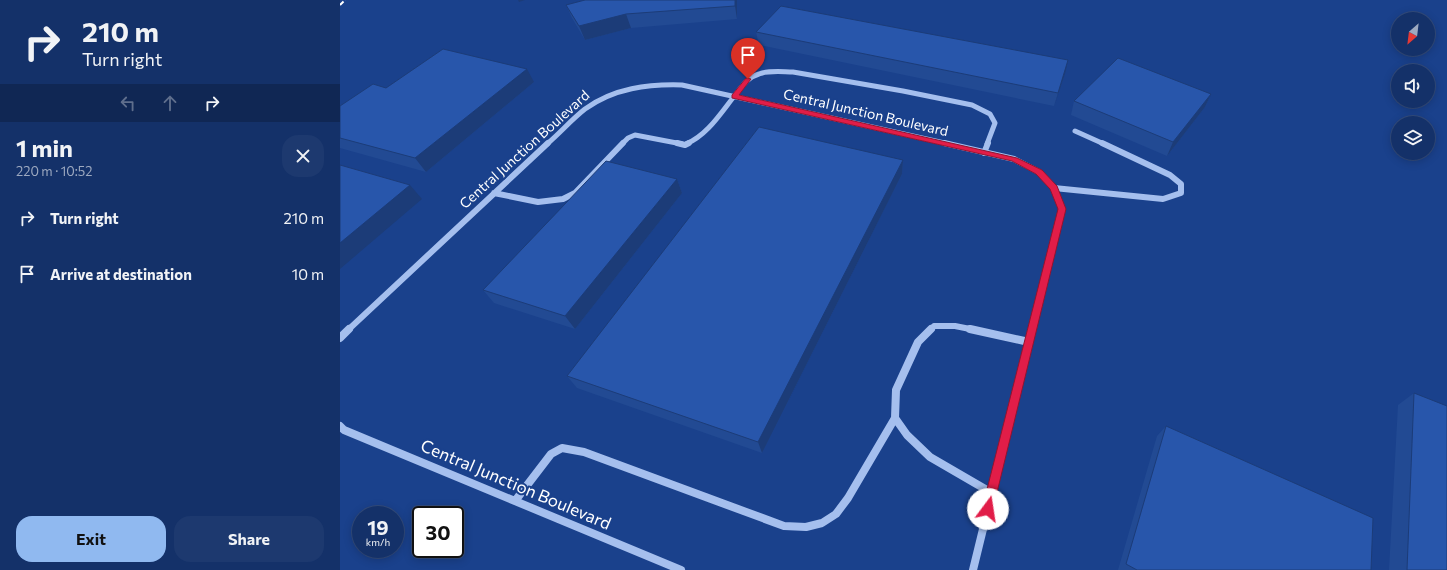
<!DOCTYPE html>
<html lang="en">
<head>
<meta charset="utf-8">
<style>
  :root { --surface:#143169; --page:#1d396f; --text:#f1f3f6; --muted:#9da9c0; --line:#334c7d; --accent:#90b9f0 }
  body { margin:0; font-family:Commissioner,sans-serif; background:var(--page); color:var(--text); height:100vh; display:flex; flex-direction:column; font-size:15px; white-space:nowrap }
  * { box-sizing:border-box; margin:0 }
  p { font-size:13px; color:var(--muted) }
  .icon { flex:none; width:22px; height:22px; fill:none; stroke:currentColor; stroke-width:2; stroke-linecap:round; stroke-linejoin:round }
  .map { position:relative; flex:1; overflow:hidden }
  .drawer { display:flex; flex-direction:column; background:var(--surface); width:340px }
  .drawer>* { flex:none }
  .hud { background:#143169; color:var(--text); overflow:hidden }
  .needle { width:26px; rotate:208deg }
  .tools { position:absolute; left:1051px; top:12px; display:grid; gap:8px }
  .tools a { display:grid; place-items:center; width:44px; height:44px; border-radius:50%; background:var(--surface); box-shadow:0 2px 10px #0003,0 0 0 1px var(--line); font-size:20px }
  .speed { position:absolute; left:12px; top:506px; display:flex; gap:8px; font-size:20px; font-weight:700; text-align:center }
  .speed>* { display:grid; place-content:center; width:52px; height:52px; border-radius:50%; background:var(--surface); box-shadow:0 2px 10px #0003,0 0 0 1px var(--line); line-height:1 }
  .speed small { font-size:10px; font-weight:400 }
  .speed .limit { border:2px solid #111; border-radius:6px; background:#fff; color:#111 }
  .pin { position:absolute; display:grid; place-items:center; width:34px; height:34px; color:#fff; margin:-41px -17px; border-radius:50% 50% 50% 0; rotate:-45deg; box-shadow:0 0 4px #0007 }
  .pin .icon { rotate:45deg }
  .me { position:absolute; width:44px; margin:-22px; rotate:14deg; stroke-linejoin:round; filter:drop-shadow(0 0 3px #0008) }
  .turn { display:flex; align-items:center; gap:14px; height:84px; padding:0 16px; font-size:18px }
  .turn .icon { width:52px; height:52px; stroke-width:2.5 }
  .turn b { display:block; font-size:28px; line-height:34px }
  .lanes { display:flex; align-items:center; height:38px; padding:0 16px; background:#0003; justify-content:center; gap:20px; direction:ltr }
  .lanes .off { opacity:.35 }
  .round { display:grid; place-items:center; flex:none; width:42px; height:42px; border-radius:16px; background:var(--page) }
  .headline { display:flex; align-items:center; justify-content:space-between; height:68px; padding:0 16px }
  h1 { font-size:24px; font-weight:700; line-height:30px }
  .button { display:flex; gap:8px; margin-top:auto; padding:8px 16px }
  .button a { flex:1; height:46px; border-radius:16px; background:var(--accent); color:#111; font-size:16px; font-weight:700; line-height:46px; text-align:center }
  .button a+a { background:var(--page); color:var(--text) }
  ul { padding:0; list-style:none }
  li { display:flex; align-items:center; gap:12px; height:56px; padding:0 16px }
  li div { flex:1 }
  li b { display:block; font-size:15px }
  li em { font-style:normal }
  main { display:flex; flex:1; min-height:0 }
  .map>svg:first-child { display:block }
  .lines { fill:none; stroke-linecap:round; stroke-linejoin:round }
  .minor-far2 { stroke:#a5bfee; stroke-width:5 }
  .minor-far1 { stroke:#a5bfee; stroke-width:6 }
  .minor { stroke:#a5bfee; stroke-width:8 }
  .rail { stroke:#fff; stroke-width:2; stroke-dasharray:5 2; stroke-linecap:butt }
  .wall { fill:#224a93 }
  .shaded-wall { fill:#1c3c78 }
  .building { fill:#2856ab; stroke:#1c3c78 }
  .route { fill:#e11d48; stroke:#92132f }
  .labels { text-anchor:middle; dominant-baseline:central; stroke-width:4; stroke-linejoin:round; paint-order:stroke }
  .street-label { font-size:14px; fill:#fff; stroke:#1a418c }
  .near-street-label { font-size:17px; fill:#fff; stroke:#1a418c }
</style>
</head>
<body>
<main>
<section class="drawer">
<div class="hud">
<div class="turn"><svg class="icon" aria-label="right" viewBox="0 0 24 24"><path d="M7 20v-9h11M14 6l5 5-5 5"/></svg><div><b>210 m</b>Turn right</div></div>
<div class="lanes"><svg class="icon off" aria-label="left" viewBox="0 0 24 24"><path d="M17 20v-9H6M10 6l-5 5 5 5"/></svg><svg class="icon off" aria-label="ahead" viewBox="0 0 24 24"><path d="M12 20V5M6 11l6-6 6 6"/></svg><svg class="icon" aria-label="right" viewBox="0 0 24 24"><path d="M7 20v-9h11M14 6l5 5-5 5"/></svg></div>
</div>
<div class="headline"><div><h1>1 min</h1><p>220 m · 10:52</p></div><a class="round"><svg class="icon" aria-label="close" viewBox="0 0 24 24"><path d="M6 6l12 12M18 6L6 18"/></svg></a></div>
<ul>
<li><svg class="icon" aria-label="right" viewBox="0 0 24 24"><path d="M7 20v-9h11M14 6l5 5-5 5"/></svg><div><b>Turn right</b></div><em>210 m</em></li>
<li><svg class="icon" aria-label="arrive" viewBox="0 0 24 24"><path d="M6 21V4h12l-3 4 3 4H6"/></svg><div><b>Arrive at destination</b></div><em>10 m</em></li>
</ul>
<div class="button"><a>Exit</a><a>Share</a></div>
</section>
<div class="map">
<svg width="1107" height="570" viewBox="0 0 1107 570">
  <rect width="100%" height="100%" fill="#1a418c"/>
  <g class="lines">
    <path class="minor-far2" d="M735,131L764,144
      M207,144C220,133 232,119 245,109C274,88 308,84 342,85L609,144
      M282,144L288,138L295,135L342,144
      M346,144C368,135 382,111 396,94C403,85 408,77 419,74C429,70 443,72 453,72L563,91L632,105L650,114L655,123L647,144"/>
    <path class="minor-far1" d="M337,143L345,145L349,143
      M604,143L674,159L699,172L714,188L722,209L692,330
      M644,153L648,143
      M714,188L823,199L841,193V184L830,175L762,143
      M154,193L198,202L223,199L235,193L283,143
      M8,330L208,143
      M590,330L594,326H615L635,330"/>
    <path class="minor" d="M591,329L578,342L556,390L555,418L567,435L590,457L652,493
      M630,329L689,342
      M0,338L9,329
      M0,426L4,430L341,570
      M175,501L211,454L222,448L244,452L444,526L466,527L482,523L496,514L508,498L555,418
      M633,570L692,329"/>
    <path class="rail" d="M0,5L5,0"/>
  </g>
  <path class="wall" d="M397,0V19L291,28L245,40L232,18L226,5Z
    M416,32L725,74L714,106L419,45Z
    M194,82L86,172L0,148V106L46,88Z
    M871,94L865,107L827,156L731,115L734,101Z
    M563,160L562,174L422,453L237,388L227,376Z
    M337,179L342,193L235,329L154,303L143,290Z
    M1074,393L1107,570H1049L1058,405Z
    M826,426L1031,570H778L817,436Z"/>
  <path class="shaded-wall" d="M178,0H185L179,2Z
    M395,0H397V19L395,6Z
    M286,14L291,28L245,40L239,26Z
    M728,60L725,74L714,106L718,93Z
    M187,69L194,82L86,172L75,158Z
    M871,94L865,107L827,156L833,142Z
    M563,160L562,174L422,453L418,442Z
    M337,179L342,193L235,329L225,316Z
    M70,185L82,199L0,269V243Z"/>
  <path class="building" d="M245,0H395V6L286,14L239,26L226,5Z
    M441,6L728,60L718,93L416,32Z
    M103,49L187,69L75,158L0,138V106L33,84L46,88Z
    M778,58L871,94L833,142L734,101Z
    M419,127L563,160L418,442L227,376Z
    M266,161L337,179L225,316L143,290Z
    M0,165L70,185L0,243Z
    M1074,393L1107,406V570H1067Z
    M826,426L1033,518L1031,570H797L786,564Z"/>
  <path class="route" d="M406,78L411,79L399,95L677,158L702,170L717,186L726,209L652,513L648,514L644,513L642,509L718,209L710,189L696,174L672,161L392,98V95Z"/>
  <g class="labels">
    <g class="street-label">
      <text transform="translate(526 112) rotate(13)">Central Junction Boulevard</text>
      <text transform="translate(184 149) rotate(-42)">Central Junction Boulevard</text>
    </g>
    <g class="near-street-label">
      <text transform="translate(176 484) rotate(23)">Central Junction Boulevard</text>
    </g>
  </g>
</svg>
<div class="tools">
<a><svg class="needle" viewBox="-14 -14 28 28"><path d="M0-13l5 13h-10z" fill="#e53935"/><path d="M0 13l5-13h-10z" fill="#9da9c0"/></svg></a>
<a><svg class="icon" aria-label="sound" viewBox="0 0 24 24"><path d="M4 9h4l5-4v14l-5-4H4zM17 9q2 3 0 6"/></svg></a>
<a><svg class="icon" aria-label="layers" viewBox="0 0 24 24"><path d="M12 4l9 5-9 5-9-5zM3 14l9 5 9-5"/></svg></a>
</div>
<div class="speed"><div>19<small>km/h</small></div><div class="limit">30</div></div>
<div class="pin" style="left:408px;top:79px;background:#d93025"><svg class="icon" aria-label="arrive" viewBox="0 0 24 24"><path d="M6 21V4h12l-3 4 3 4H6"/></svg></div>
<svg class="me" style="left:648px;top:509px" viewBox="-20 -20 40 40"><circle r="19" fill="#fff"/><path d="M0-13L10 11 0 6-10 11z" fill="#e11d48"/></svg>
</div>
</main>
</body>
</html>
